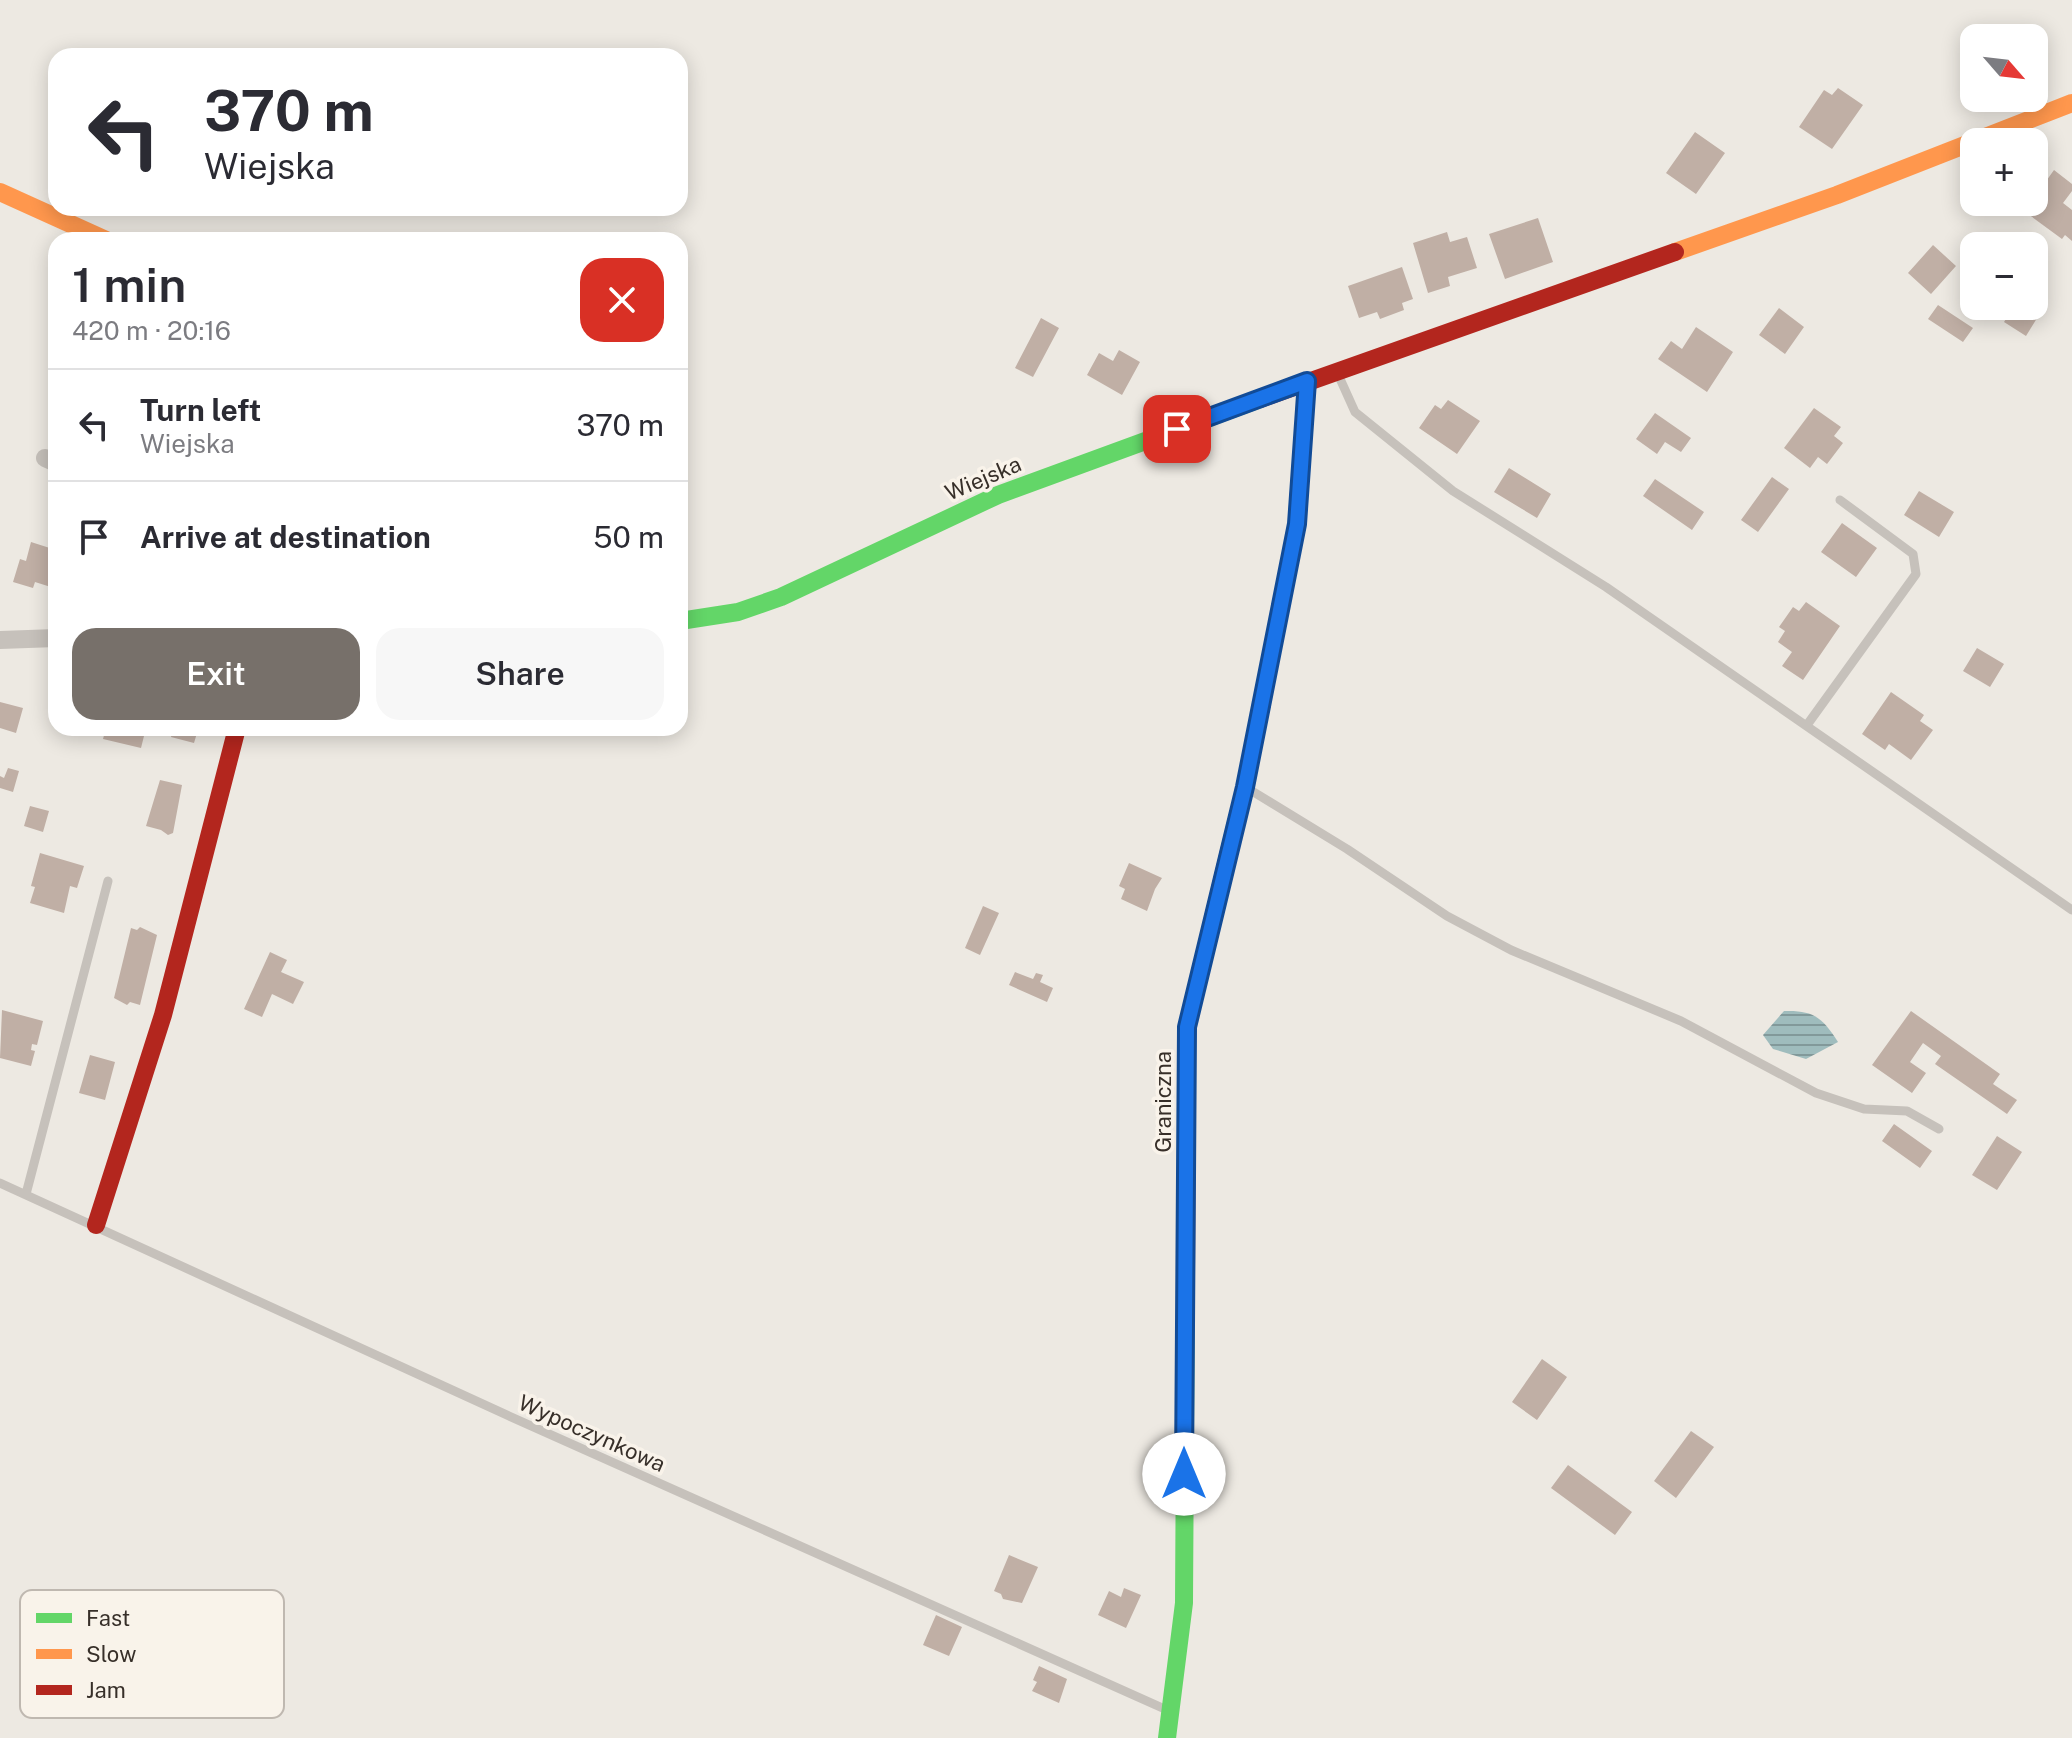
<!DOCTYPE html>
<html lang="en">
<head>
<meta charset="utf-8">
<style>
  :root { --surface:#fff; --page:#f7f7f7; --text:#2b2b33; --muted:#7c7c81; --line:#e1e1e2; --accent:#77706a }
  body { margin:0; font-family:"Public Sans",sans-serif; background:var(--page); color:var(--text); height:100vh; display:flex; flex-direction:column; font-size:30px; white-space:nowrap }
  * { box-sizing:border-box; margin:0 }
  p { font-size:26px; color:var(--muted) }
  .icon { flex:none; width:44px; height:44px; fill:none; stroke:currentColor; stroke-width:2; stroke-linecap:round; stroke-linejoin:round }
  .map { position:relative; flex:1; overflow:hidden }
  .panel { position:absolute; left:48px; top:232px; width:640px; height:504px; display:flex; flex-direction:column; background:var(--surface); border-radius:24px; box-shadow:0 4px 20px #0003 }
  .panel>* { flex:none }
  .hud { position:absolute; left:48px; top:48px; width:640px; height:168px; border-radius:24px; box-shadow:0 4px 20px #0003; background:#fff; color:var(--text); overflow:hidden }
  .needle { width:52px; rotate:118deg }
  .buttons { position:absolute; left:1960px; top:24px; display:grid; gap:16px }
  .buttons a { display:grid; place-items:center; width:88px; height:88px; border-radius:16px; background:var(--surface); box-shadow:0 4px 20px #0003; font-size:40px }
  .pin { position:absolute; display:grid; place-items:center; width:68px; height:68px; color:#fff; margin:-34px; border-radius:16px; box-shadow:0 4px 12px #0006 }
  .me { position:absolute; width:88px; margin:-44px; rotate:0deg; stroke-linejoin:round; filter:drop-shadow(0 0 6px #0008) }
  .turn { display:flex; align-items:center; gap:28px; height:168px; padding:0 24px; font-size:36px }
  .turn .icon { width:104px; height:104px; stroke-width:2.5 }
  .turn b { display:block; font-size:56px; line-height:68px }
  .round { display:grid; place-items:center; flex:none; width:84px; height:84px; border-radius:24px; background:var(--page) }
  .summary { display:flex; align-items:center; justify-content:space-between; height:136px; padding:0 24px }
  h1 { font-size:48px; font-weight:600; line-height:60px }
  .cta { display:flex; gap:16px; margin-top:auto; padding:16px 24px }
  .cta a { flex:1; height:92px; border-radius:24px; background:var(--accent); color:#fff; font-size:32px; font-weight:600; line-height:92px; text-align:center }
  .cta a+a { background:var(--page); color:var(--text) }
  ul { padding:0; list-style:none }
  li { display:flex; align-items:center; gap:24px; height:112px; padding:0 24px; border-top:2px solid var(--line) }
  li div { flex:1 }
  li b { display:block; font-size:30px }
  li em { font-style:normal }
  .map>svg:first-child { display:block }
  .water { fill:url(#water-rules) }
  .building { fill:#c0afa5 }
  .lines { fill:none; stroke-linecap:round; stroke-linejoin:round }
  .lane { stroke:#c6c1bb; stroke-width:9 }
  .street { stroke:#c6c1bb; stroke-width:18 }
  .fast { stroke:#63d668; stroke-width:18 }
  .slow { stroke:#ff974d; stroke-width:18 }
  .jam { stroke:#b3261e; stroke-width:18 }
  .route-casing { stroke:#114b97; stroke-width:20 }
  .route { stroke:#1a73e8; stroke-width:14 }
  .labels { text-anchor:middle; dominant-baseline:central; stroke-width:7; stroke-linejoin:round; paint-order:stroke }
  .street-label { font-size:22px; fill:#372f29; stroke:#f9f3ea }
  .key { fill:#f9f3ea; stroke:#bfb8b0; stroke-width:2 }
  .key-label { font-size:22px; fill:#372f29 }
</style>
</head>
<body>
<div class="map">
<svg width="2072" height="1738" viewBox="0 0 2072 1738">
  <defs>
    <pattern id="water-rules" width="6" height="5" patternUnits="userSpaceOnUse" patternTransform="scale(2)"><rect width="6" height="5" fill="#9fbcbd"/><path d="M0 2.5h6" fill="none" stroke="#82999a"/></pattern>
  </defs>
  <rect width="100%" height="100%" fill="#ede9e2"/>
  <path class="water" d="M1784,1011C1813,1010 1822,1017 1838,1042L1806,1059L1773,1049L1763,1035Z"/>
  <path class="building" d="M1838,88L1863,105L1832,149L1799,127L1824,90L1832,95Z
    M1695,132L1725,153L1696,194L1666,173Z
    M2054,170L2072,184V191L2063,203L2072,210V241L2065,235L2062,239L2024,211L2031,202H2034V198Z
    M1538,218L1553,262L1505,279L1489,234Z
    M1447,232L1450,242L1467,237L1477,268L1448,277L1450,286L1428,293L1413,243Z
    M1974,233L1994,246H1974V260L1961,252Z
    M1933,245L1956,266L1931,294L1908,273Z
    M1402,267L1413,299L1402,303L1404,310L1380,319L1377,312L1359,318L1348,286Z
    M2034,293L2047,302L2026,336L2004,322L2014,306H2034Z
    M1938,305L1973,328L1963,342L1928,319Z
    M1779,308L1804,327L1785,354L1759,335Z
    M1041,318L1059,328L1033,377L1015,368Z
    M1696,327L1733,352L1707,392L1658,359L1671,341L1682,349Z
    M1119,350L1140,362L1122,395L1087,375L1099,353L1113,361Z
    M1448,400L1480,421L1457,454L1419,428L1435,405L1441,409Z
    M1814,408L1841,427L1834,436L1843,443L1827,464L1818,457L1810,468L1784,448Z
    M1655,413L1691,438L1681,452L1665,442L1657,454L1636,439Z
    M1509,468L1551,494L1537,518L1494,492Z
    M1772,477L1789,489L1758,532L1741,520Z
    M1655,479L1704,512L1692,530L1643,496Z
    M1919,491L1954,512L1939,537L1904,515Z
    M1842,523L1877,548L1856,577L1821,552Z
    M31,542L56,550L54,588L35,582L33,588L13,582L20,559L26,561Z
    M1806,602L1840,626L1803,680L1782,666L1792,652L1778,642L1785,631L1779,627L1793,607L1799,611Z
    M1977,648L2004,664L1990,687L1963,671Z
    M1891,692L1924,715L1920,721L1933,730L1911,760L1889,744L1885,750L1862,734Z
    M0,702L23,708L16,733L0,728Z
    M106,728H146L141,748L103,739Z
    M173,728H212L209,736L197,733L194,743L171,737Z
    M8,768L19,771L13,792L0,788V776L4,778Z
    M160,780L182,785L173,833L168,835L161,830L146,826Z
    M30,806L49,811L43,832L24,826Z
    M40,853L84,866L77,888L70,886L64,913L30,903L35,887L31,886Z
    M1129,863L1162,878L1155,889L1147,911L1121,899L1125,889L1119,886Z
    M983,906L999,913L980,955L965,948Z
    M140,927L157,935L140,1005L130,1002L127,1005L114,998L131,928L137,930Z
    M270,952L287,960L281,972L304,982L293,1004L272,994L262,1017L244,1009Z
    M1015,972L1033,979L1036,973L1043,975L1040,982L1053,988L1047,1002L1009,985Z
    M2,1010L43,1021L37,1045L32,1044L31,1050L35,1051L31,1066L0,1058Z
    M1911,1011L2000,1074L1993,1084L2017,1100L2007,1114L1935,1064L1941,1056L1923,1043L1910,1062L1926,1073L1912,1093L1872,1065Z
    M90,1055L115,1062L105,1100L79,1093Z
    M1894,1124L1932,1151L1920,1168L1882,1141Z
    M1997,1136L2022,1152L1997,1190L1972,1175Z
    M1542,1359L1567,1377L1537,1420L1512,1402Z
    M1691,1431L1714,1447L1676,1498L1654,1481Z
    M1568,1465L1632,1512L1615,1535L1551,1488Z
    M1009,1555L1038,1567L1022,1603L1003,1599L1001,1594L994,1591Z
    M1124,1588L1141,1595L1126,1628L1098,1615L1109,1591L1121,1597Z
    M936,1615L962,1627L949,1656L923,1645Z
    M1039,1666L1067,1679L1059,1703L1032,1691L1037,1682L1033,1680Z"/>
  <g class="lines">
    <path class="lane" d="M1337,372L1355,412L1453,491L1606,587L2072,910
      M1807,725L1916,574L1913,554L1840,500
      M1247,788L1347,849L1447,916L1511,950L1681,1021L1816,1093L1864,1109L1907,1111L1939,1129
      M0,1183L509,1416L1167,1710
      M26,1194L108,881"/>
    <path class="street" d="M45,458L56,463
      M0,640L56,638"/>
    <path class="fast" d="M680,621L738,612L781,597L998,495L1260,399
      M1230,847L1245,787L1297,524L1298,505
      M1167,1738L1184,1603L1186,1268"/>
    <path class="slow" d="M0,192L106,240
      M1675,252L1837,195L2072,103"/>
    <path class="jam" d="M1260,399L1675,252
      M1298,505L1307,381
      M96,1225L163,1015L237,728
      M1186,1268L1187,1027L1230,847"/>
  </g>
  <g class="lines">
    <g class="route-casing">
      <path id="route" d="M1177,429L1307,381L1297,524L1245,787L1187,1027L1184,1474"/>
    </g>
    <use href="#route" class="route"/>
  </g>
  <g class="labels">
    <g class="street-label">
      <text transform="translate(983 478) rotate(-23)">Wiejska</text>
      <text transform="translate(1163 1102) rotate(-90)">Graniczna</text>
      <text transform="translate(592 1433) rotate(24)">Wypoczynkowa</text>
    </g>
  </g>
  <rect x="20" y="1590" width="264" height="128" rx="12" class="key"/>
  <rect x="36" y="1613" width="36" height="10" fill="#63d668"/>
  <rect x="36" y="1649" width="36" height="10" fill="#ff974d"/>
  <rect x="36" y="1685" width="36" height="10" fill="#b3261e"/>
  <g class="key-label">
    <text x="86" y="1626">Fast</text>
    <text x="86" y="1662">Slow</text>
    <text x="86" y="1698">Jam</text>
  </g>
</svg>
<div class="buttons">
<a><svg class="needle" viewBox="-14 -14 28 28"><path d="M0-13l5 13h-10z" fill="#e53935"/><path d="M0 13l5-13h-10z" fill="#7c7c81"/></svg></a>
<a>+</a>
<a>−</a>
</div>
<div class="pin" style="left:1177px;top:429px;background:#d93025"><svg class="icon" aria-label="arrive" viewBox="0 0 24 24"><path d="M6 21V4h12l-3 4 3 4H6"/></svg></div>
<svg class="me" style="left:1184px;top:1474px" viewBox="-20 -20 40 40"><circle r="19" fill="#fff"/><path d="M0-13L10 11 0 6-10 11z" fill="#1a73e8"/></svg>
<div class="hud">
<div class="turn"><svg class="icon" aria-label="left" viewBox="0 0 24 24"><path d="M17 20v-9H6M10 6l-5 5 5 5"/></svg><div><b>370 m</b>Wiejska</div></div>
</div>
<section class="panel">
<div class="summary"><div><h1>1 min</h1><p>420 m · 20:16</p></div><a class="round" style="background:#d93025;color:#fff"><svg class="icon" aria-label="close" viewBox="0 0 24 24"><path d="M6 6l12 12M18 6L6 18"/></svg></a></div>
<ul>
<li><svg class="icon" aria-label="left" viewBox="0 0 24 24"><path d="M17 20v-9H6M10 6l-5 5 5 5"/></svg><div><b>Turn left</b><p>Wiejska</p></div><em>370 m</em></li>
<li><svg class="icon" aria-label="arrive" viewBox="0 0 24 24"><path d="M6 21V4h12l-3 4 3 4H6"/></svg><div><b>Arrive at destination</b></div><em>50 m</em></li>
</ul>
<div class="cta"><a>Exit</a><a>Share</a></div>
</section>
</div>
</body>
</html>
